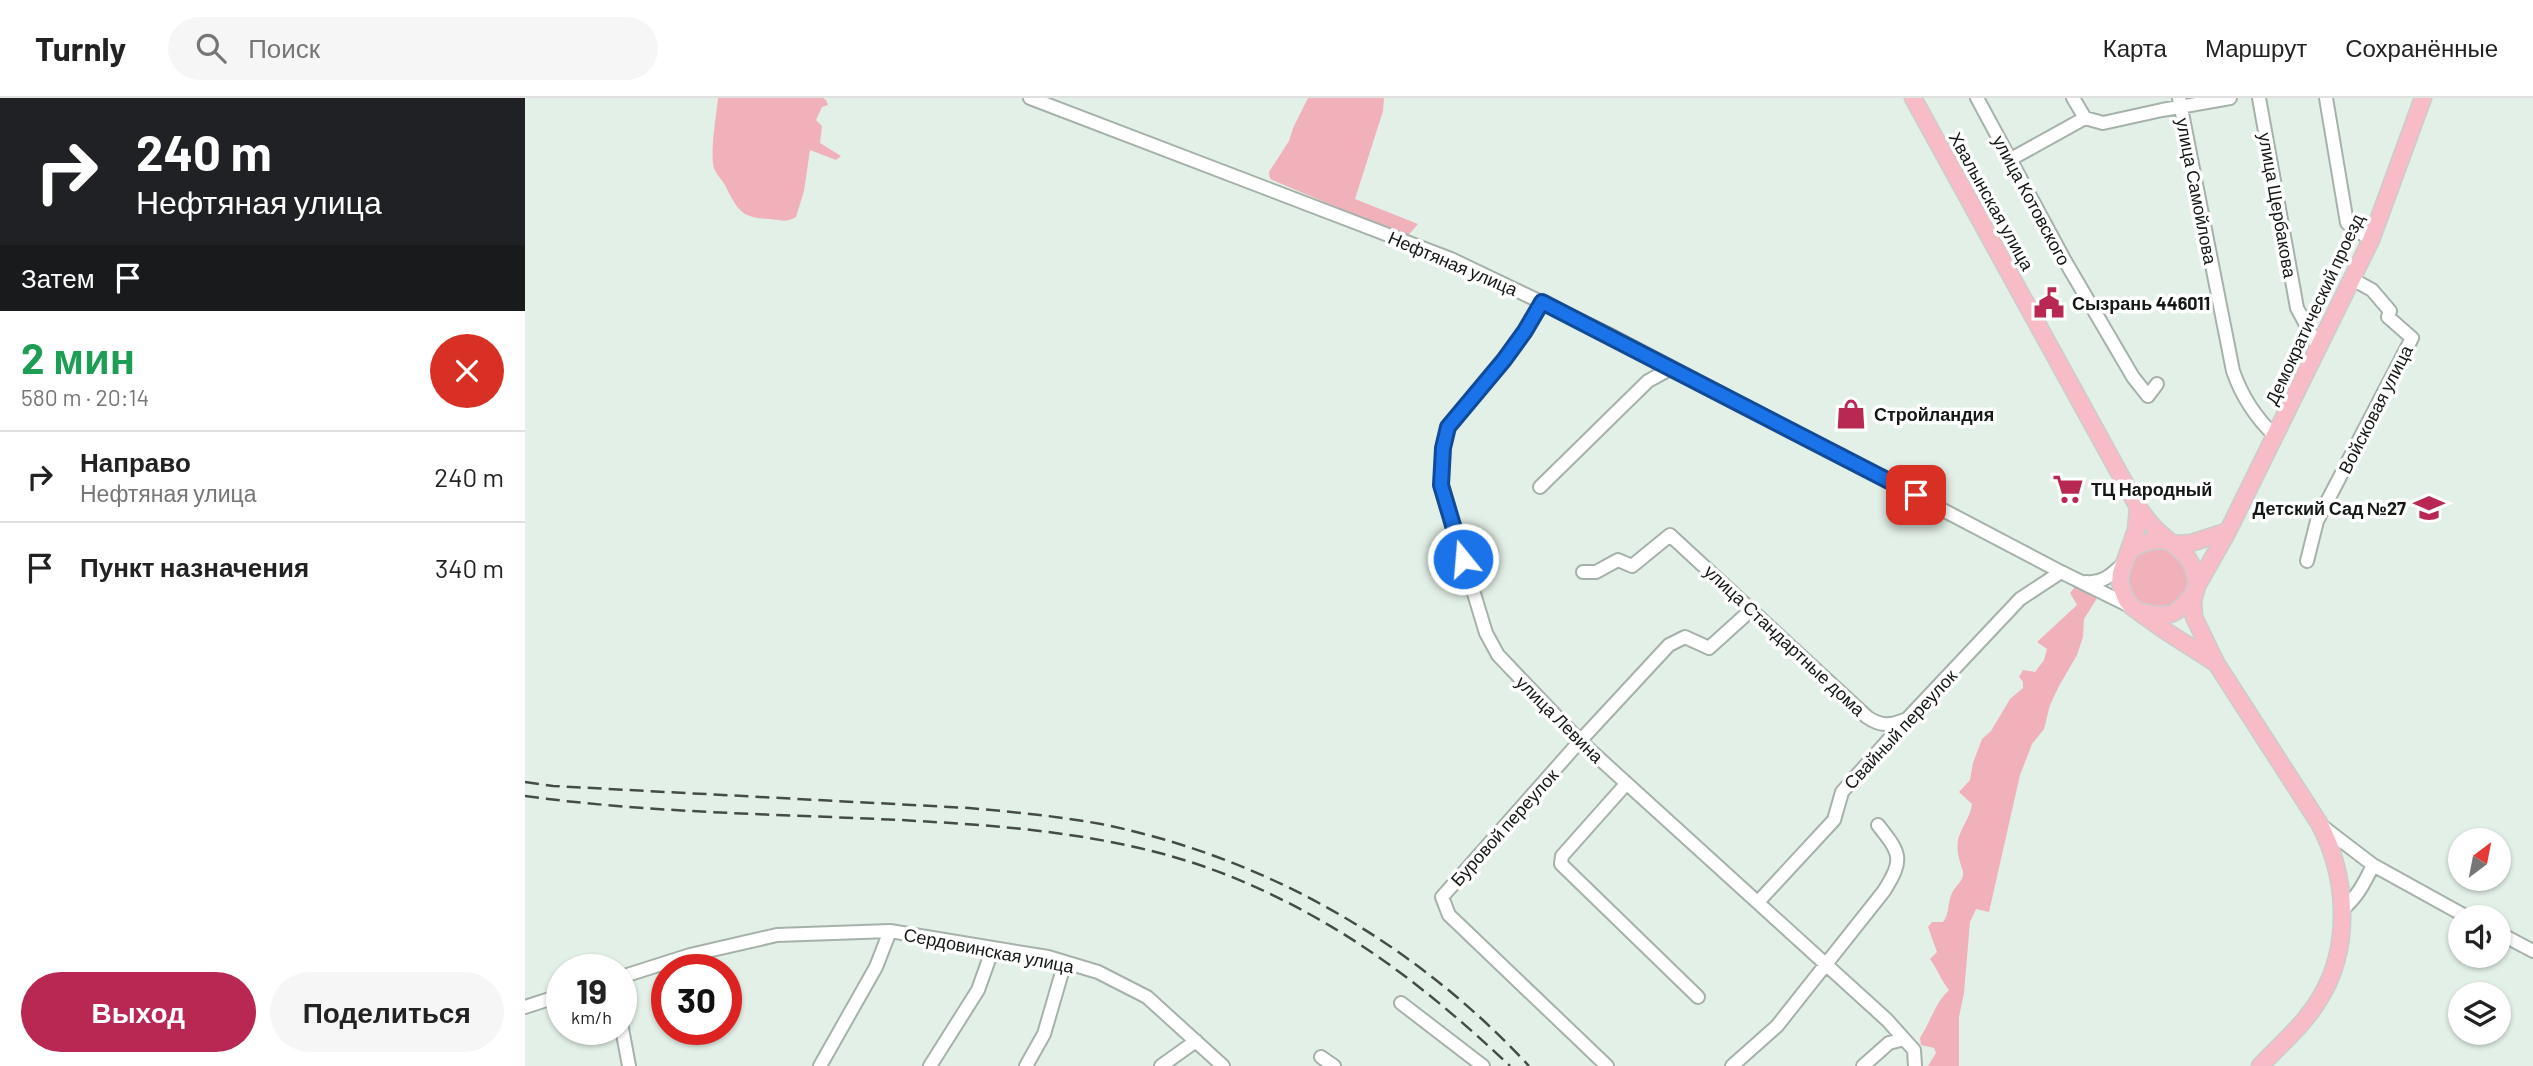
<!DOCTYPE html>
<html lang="ru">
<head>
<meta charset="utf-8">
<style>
  :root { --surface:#fff; --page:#f6f6f6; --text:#222; --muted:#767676; --line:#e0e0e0; --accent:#b82853 }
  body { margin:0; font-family:Barlow,sans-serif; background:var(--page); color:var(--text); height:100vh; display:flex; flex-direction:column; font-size:26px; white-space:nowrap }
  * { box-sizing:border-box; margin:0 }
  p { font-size:23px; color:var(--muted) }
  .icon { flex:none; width:38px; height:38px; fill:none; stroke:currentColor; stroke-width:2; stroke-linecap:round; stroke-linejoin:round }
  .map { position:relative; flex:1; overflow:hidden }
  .drawer { display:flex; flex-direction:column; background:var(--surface); width:525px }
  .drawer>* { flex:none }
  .top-card { background:#202124; color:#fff; overflow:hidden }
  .needle { width:46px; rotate:32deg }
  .controls { position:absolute; left:1923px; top:730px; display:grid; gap:14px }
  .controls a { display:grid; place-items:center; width:63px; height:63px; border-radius:50%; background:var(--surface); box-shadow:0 2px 5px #0004; font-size:35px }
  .speed { position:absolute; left:21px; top:856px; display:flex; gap:14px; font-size:35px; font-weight:700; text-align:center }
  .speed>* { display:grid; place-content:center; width:91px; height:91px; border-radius:50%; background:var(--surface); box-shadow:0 2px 5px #0004; line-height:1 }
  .speed small { font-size:18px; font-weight:400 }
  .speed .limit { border:10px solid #d22; background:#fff; color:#111 }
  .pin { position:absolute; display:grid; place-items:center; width:60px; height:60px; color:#fff; margin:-30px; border-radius:14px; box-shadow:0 4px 10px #0006 }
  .me { position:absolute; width:77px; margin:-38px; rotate:343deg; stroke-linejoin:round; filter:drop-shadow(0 0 5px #0008) }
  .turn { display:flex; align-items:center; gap:24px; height:147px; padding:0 21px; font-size:32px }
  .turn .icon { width:91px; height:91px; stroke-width:2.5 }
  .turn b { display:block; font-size:49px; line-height:60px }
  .then { display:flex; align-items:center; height:66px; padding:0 21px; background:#0003; gap:14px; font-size:26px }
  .round { display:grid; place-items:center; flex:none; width:74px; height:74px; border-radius:37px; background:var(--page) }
  .summary { display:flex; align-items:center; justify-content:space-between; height:119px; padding:0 21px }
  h1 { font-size:42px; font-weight:700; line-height:52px; color:#1e9e55 }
  .action { display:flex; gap:14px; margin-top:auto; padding:14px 21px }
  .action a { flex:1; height:80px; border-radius:42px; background:var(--accent); color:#fff; font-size:28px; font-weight:700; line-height:80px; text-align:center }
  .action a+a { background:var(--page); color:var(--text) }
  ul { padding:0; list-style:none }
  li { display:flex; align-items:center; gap:21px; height:91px; padding:0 21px; border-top:2px solid var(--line) }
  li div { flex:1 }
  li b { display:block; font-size:26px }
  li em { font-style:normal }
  header { display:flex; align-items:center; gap:42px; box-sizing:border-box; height:98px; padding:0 35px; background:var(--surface); border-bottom:2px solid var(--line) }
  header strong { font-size:33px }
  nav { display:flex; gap:38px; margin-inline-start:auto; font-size:24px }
  .search { width:490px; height:63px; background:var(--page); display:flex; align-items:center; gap:18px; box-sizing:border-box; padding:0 24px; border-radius:38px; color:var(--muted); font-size:26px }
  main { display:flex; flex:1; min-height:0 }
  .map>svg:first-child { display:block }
  .green { fill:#f0b1ba }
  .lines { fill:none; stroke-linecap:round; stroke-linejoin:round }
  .minor-casing { stroke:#a6b2a9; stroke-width:16 }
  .major-casing { stroke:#cbcccc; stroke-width:19 }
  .minor { stroke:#fff; stroke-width:12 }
  .major { stroke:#f8bcc7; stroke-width:16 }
  .rail { stroke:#454b47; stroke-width:2.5; stroke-dasharray:14 7; stroke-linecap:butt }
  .route-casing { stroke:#114b97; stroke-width:18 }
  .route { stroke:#1a73e8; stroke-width:12 }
  .labels { text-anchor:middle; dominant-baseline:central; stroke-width:7; stroke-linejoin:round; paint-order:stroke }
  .street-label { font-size:18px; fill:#141815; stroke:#fff }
  .poi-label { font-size:18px; font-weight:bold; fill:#141815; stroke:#fff; text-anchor:start }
</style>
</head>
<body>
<header>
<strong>Turnly</strong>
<div class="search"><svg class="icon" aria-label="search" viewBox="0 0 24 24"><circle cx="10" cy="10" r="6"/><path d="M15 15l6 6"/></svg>Поиск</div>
<nav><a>Карта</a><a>Маршрут</a><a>Сохранённые</a></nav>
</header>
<main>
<section class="drawer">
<div class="top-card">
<div class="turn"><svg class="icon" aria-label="right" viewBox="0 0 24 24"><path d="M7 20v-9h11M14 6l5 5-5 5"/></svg><div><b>240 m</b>Нефтяная улица</div></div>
<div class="then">Затем<svg class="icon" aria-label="arrive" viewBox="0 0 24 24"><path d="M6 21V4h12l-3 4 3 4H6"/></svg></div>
</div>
<div class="summary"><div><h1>2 мин</h1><p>580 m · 20:14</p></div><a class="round" style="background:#d93025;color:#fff"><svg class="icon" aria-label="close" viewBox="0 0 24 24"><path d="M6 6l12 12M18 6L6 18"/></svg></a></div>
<ul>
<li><svg class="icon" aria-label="right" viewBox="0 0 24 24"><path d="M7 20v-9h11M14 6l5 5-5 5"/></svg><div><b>Направо</b><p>Нефтяная улица</p></div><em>240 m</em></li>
<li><svg class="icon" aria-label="arrive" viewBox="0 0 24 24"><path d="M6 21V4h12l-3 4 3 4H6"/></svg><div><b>Пункт назначения</b></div><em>340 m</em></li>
</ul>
<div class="action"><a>Выход</a><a>Поделиться</a></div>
</section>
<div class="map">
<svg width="2008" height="968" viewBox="0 0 2008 968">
  <rect width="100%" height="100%" fill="#e3f0e7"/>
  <path class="green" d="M193,0H298L301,2L303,7L297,9L291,22L297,28L295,45L316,58L311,62L285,52L279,93L271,119C261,125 256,122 245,121C217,120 213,113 201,89C197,81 189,75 188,66C186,45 191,21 193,0Z
    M783,0H859L858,13L830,101L893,126L882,139L745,81L744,74L764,43L768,30Z
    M1603 480a30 30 0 1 1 60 0a30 30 0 1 1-60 0Z
    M1554,488L1571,498V502L1559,521L1558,539L1552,557L1534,588L1525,607L1519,631L1507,646L1495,677L1464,814L1451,811L1445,824L1439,895L1434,919V968H1403L1411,955L1409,950L1396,947L1395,940C1405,925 1410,905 1424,892C1416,882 1413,872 1405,861L1412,854L1403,829L1407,824H1418C1425,816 1422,803 1428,793C1432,787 1439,782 1438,774C1435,763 1431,754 1433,742C1436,729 1446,718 1447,706L1434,694L1445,682L1448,665L1457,641L1466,633L1485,601L1498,590V584L1494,579L1498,572L1510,574L1519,562L1522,551L1512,544L1552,507L1545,495L1550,489Z"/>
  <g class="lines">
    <g class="minor-casing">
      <path id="minor" d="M505,0L926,161L1085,237L1536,474L1607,509
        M1452,0L1540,163L1608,279L1623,298L1632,286
        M1548,0L1560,20
        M1654,0L1708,273C1717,299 1730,319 1750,338
        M1734,0L1772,210L1794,251
        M1801,0L1822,125L1846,142
        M1486,61L1560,20L1578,25L1637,12L1705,0
        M1017,204L1000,233L979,262L923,329L918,350L916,387L961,535L973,557L1055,643L1362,922L1389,952L1390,968
        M1015,389L1123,283L1147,270
        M1782,463L1792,423L1887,240L1863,219L1865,213L1847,192L1827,181
        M1058,474H1071L1093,462L1107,468L1145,437L1342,619C1355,628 1365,628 1379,622
        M1561,484C1577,486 1586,477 1598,466
        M1101,686L1037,758L1036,766L1173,899
        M1797,728L1848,767
        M1233,804L1309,722L1317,694L1382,621L1495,501L1536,474
        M1817,812C1832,799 1839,786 1848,767L1942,819
        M1974,835L2008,853
        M96,879L165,857L252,837L365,833L523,859L573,874L622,899L698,968
        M876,905L958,968
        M0,909L37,897
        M96,925L104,968
        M796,959L809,968
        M295,968L351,869L365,833
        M405,968L453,892L468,850
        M501,968L519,936L540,864
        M636,968L671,943
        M1082,968L924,817L917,799L1055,643L1144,547L1160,539L1184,550L1226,512
        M1207,968L1252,928L1359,793C1379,761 1376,756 1353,727
        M1338,968L1364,945L1379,941"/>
    </g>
    <g class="major-casing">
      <path id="major" d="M1388,0L1613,409C1620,418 1626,428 1635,435C1656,454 1668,456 1672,488
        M1613,409L1611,432L1596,475L1595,485L1601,501L1607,509L1639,532L1689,564
        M1651,446L1666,445L1703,433
        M1605,452C1618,444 1631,440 1646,444
        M1617,514C1645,521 1652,517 1669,495
        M1735,968C1755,947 1780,926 1795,900C1827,848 1822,777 1794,725L1691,565L1669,519L1668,503L1672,488L1703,433L1846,142L1898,0"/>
    </g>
    <use href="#minor" class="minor"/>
    <use href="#major" class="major"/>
    <path class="rail" d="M0,684L28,688L444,710C488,714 532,718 576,726C740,759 890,845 1004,968
      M0,698C124,715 250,716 375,722C485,728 598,736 702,777C814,822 898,886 985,968"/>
  </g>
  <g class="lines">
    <g class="route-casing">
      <path id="route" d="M938,461L916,387L918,350L923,329L979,262L1000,233L1017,204L1391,397"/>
    </g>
    <use href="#route" class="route"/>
  </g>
  <defs>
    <g id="civic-bare" transform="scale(2.415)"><path d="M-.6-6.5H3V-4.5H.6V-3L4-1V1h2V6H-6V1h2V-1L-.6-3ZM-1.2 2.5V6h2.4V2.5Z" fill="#b82853" stroke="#fff" stroke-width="2.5" paint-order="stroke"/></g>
    <g id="shop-bare" transform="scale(2.415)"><path d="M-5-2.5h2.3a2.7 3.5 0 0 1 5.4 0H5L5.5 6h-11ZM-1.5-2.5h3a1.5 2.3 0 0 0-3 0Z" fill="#b82853" stroke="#fff" stroke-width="2.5" paint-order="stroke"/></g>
    <g id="supermarket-bare" transform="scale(2.415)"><path d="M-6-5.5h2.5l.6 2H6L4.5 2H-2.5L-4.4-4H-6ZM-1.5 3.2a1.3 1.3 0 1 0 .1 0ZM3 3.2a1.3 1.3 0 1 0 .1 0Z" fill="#b82853" stroke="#fff" stroke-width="2.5" paint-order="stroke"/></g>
    <g id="school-bare" transform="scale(2.415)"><path d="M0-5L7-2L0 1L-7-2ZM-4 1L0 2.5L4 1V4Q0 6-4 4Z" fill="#b82853" stroke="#fff" stroke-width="2.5" paint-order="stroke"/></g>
  </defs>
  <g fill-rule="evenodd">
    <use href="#civic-bare" x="1524" y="205"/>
    <use href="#shop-bare" x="1326" y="316"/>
    <use href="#supermarket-bare" x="1543" y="391"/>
    <use href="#school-bare" x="1904" y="410"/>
  </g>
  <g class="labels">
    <g class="street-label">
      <text transform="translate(1672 93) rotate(79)">улица Самойлова</text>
      <text transform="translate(1507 102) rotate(62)">улица Котовского</text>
      <text transform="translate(1467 103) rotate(61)">Хвалынская улица</text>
      <text transform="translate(1753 107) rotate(80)">улица Щербакова</text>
      <text transform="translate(928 165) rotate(23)">Нефтяная улица</text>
      <text transform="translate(1789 211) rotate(-65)">Демократический проезд</text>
      <text transform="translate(1850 311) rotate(-63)">Войсковая улица</text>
      <text transform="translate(1260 542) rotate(43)">улица Стандартные дома</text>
      <text transform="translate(1035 621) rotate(45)">улица Левина</text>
      <text transform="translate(1375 631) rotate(-47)">Свайный переулок</text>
      <text transform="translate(979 729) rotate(-48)">Буровой переулок</text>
      <text transform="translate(464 852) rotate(11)">Сердовинская улица</text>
    </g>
    <g class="poi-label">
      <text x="1547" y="205">Сызрань 446011</text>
      <text x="1349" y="316">Стройландия</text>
      <text x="1566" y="391">ТЦ Народный</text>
      <text x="1881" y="410" text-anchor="end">Детский Сад №27</text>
    </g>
  </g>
</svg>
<div class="controls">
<a><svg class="needle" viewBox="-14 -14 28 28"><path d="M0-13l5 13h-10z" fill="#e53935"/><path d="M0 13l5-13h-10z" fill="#767676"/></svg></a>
<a><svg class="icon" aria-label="sound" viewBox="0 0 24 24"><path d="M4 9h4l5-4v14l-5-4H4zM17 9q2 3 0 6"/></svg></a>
<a><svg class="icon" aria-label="layers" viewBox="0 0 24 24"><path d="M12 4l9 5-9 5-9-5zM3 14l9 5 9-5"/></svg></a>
</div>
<div class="speed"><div>19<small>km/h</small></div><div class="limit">30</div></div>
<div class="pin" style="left:1391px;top:397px;background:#d93025"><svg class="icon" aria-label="arrive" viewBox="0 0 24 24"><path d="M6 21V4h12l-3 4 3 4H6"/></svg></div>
<svg class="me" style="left:938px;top:461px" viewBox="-20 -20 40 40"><circle r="17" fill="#1a73e8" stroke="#fff" stroke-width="3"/><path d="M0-11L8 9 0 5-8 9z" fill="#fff"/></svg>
</div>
</main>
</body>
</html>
